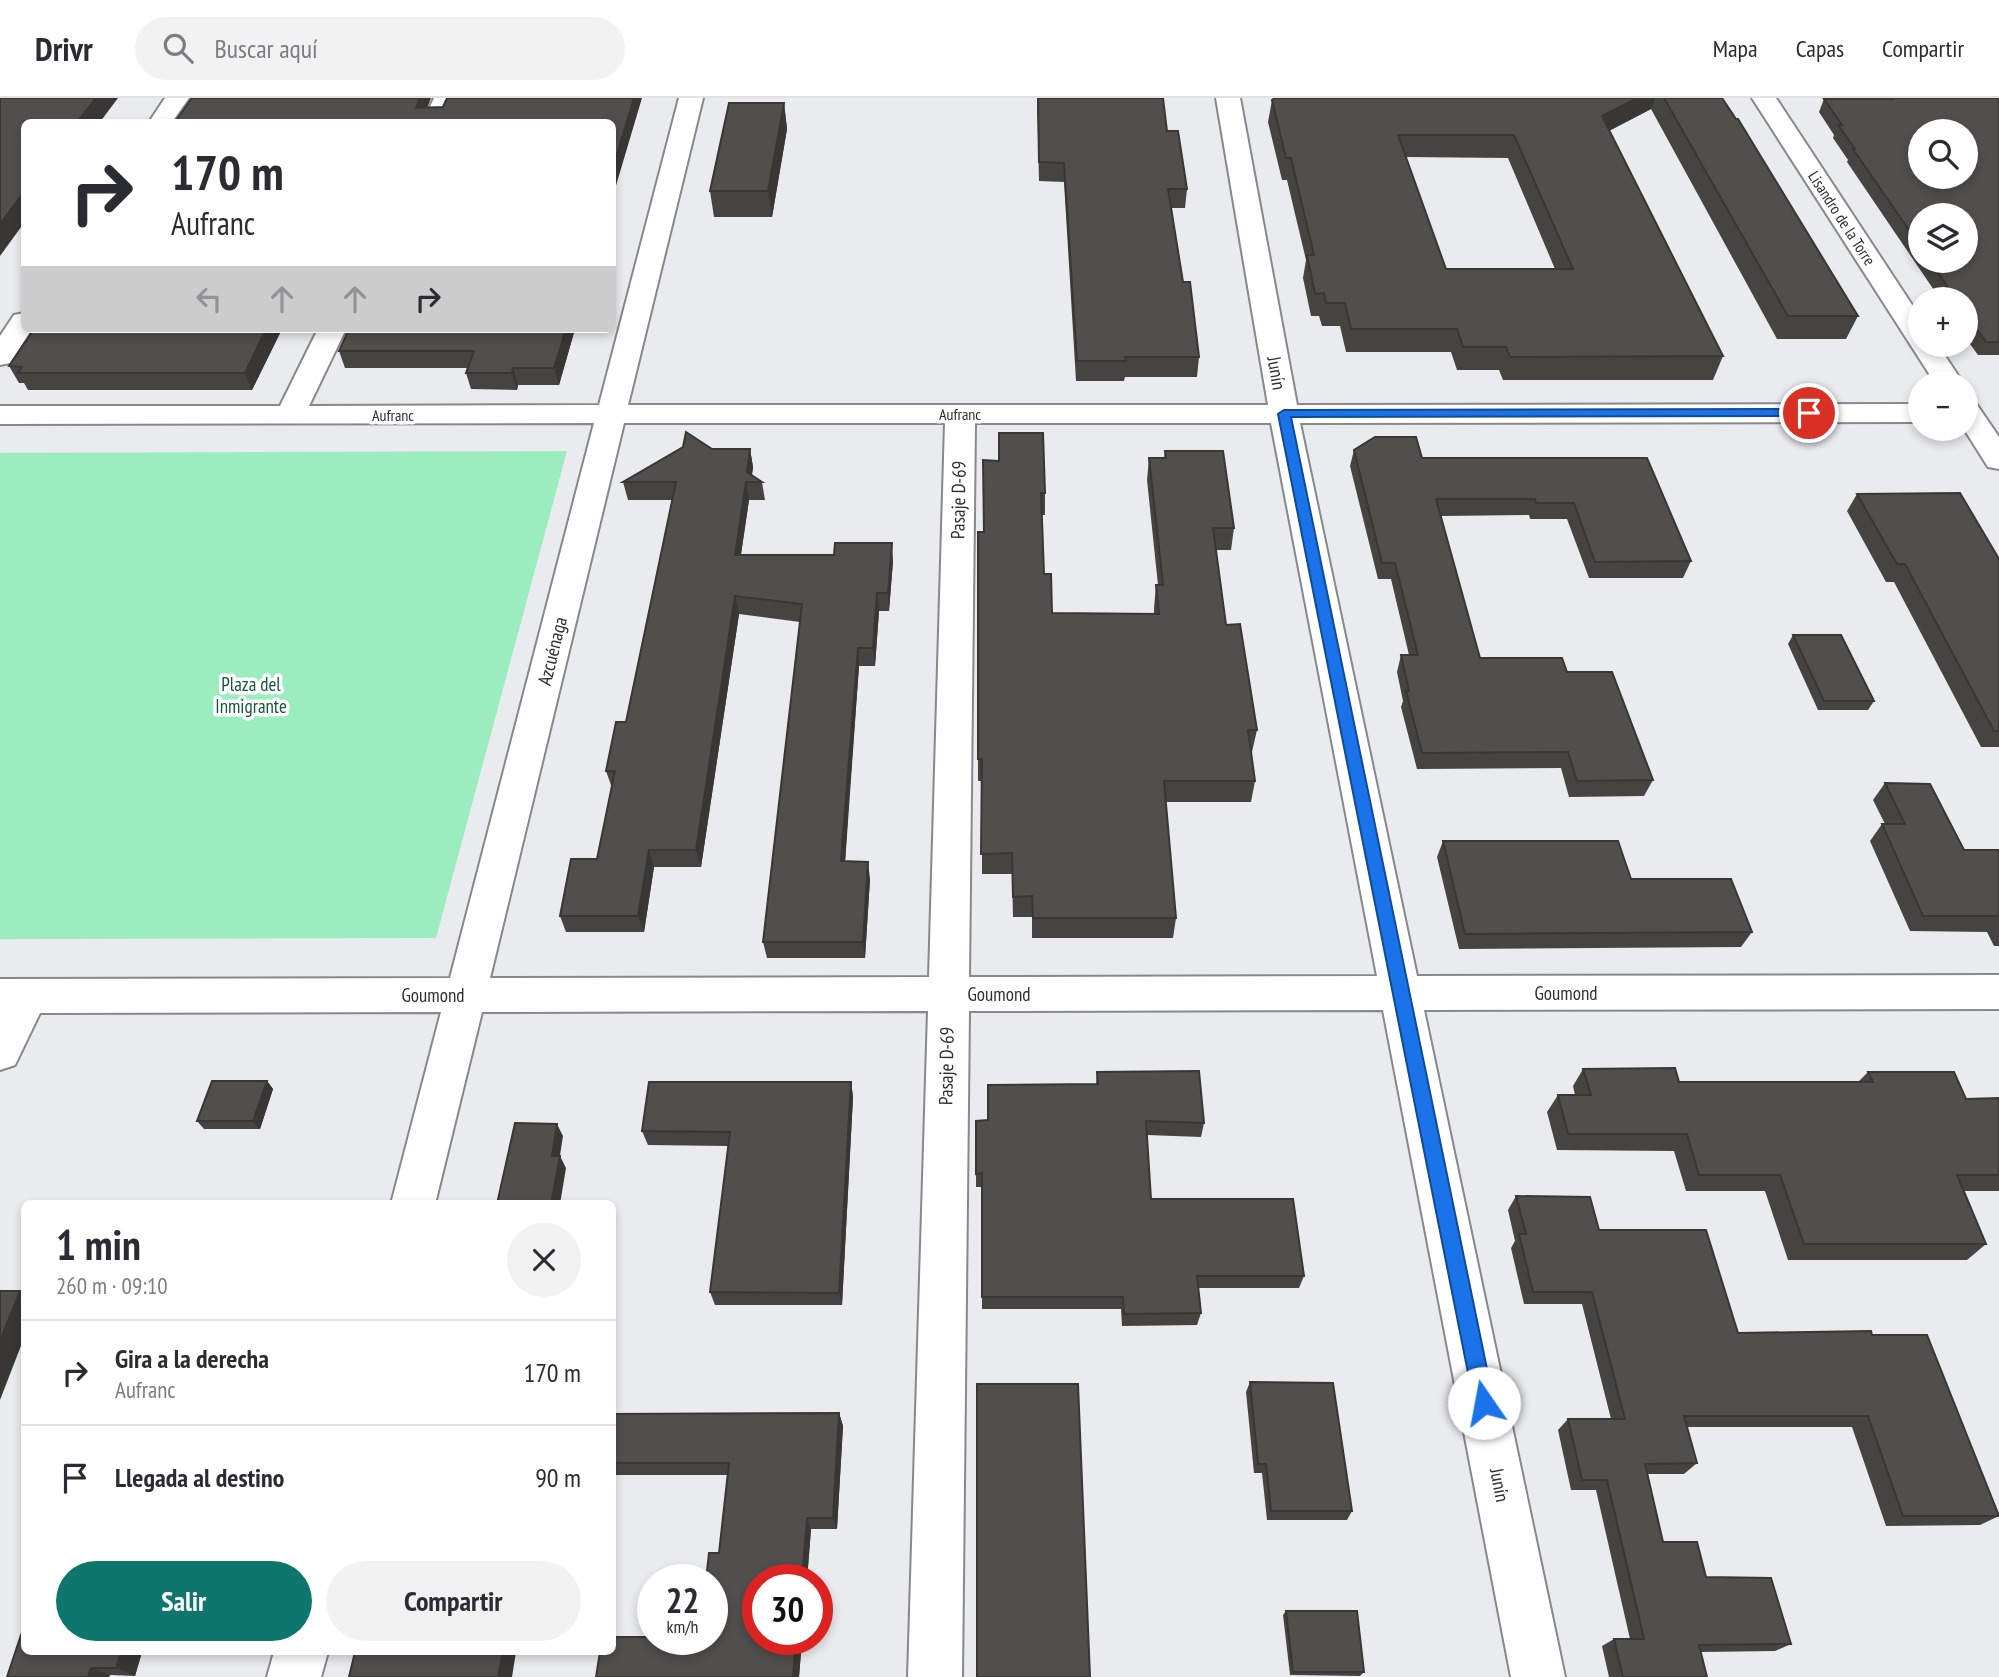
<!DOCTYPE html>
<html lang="es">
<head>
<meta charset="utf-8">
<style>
  :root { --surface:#fff; --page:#f2f2f3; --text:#2b2b33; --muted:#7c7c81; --line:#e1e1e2; --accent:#0f766e }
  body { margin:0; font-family:"PT Sans Narrow",sans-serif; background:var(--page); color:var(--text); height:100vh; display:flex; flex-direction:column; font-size:26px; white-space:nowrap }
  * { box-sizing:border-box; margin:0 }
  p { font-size:23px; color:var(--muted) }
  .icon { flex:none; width:38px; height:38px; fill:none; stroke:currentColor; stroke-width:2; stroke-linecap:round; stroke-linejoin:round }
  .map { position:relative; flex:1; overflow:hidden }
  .details { position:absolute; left:21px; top:1102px; width:595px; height:455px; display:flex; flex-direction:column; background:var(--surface); border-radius:10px; box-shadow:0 4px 10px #0003 }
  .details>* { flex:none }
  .hud { position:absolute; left:21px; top:21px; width:595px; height:214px; border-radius:10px; box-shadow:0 4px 10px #0003; background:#fff; color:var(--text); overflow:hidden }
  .fabs { position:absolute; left:1908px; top:21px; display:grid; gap:14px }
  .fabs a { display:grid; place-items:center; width:70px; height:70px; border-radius:50%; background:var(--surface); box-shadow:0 4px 10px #0003; font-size:35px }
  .speed { position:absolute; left:637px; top:1466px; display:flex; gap:14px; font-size:35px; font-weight:700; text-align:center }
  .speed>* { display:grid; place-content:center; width:91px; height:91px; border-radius:50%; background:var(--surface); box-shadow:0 4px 10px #0003; line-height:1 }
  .speed small { font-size:18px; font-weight:400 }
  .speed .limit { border:10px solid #d22; background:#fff; color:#111 }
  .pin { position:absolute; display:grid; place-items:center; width:60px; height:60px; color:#fff; margin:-30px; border:4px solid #fff; border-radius:50%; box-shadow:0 2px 7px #0007 }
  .me { position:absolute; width:77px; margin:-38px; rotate:348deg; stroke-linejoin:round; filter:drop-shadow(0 0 5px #0008) }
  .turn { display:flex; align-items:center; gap:24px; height:147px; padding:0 35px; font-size:32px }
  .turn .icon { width:91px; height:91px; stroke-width:2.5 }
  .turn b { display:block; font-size:49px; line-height:60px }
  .lanes { display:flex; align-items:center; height:66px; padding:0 35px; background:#0003; justify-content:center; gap:35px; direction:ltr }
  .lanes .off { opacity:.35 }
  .round { display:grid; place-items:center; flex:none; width:74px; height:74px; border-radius:37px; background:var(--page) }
  .overview { display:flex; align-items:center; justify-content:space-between; height:119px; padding:0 35px }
  h1 { font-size:42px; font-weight:800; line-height:52px }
  .button { display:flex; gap:14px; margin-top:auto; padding:14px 35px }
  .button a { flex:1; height:80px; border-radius:42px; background:var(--accent); color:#fff; font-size:28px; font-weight:800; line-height:80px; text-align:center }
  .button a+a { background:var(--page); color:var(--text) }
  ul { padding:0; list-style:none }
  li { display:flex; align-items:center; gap:21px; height:105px; padding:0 35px; border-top:2px solid var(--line) }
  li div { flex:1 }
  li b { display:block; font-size:26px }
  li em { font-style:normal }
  header { display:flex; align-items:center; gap:42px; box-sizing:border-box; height:98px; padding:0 35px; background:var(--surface); border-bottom:2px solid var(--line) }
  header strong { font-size:33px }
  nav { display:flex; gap:38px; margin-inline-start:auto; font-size:24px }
  .search { width:490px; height:63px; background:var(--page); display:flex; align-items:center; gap:18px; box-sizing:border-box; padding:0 24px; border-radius:38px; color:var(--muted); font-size:26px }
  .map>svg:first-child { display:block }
  .green { fill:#9becbf }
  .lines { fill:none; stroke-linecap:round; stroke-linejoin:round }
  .minor-casing { stroke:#86888c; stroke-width:4 }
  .minor { fill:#fff; fill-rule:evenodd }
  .wall { fill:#464440; fill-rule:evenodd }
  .shaded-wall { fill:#393734 }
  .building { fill:#514f4b; stroke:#393734; stroke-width:2; fill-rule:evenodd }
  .route { fill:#1a73e8; stroke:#114b97; stroke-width:2 }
  .labels { text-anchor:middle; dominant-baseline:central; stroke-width:7; stroke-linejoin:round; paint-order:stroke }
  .far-street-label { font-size:16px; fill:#2d2e2f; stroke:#fff }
  .street-label { font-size:19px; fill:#2d2e2f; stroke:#fff }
  .park-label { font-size:19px; fill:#165639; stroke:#fff }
</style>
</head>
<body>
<header>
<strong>Drivr</strong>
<div class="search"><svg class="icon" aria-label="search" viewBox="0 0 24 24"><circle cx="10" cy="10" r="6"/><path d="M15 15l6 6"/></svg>Buscar aquí</div>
<nav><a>Mapa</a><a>Capas</a><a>Compartir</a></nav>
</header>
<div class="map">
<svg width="1999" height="1579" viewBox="0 0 1999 1579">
  <rect width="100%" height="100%" fill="#e9ebef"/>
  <path class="green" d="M567,353L436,840L0,841V355Z"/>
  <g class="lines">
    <g class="minor-casing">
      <path id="minor" d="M165,0H189L172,24H149Z
        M434,0H458L445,24H423Z
        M679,0H703L628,307H1268L1216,0H1240L1297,307L1920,306V324L1300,325L1417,878L1999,877V911L1424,912L1565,1579H1511L1383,912L969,913L962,1579H908L928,913L482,914L435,1106H391L441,914L40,915L15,967L0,972V881L450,880L594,325L0,326V308H280L318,231H346L309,308L599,307ZM624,325H945L929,879L490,880ZM975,325H1271L1377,878L969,879Z
        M1752,0H1776L1920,219V247H1938L1963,285H1935Z
        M24,215V231H32L10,265L0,267V238L14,217Z
        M1965,301L1975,304L1999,339V371L1988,369L1964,331Z
        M274,1554H328L321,1579H267Z"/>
    </g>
    <use href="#minor" class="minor"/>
  </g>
  <path class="wall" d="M1037,0L1167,33L1187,91L1185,110H1171L1183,184L1199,259L1197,279H1125L1124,283H1076L1064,84L1039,83Z
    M1275,0H1722L1858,218L1846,241H1777L1651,11L1609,33L1723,258L1713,282H1503L1499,272H1457L1451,254H1346L1340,228H1322L1319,218H1311L1303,180L1306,162L1287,82H1282L1268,24L1272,2ZM1406,59L1508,60L1555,171H1446Z
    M1877,0H1999V257H1978L1965,239V201H1940L1847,64L1848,62L1833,40L1834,37L1819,14L1824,1H1878ZM1920,117L1965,163H1920Z
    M784,5L787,31L772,119H714L710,93Z
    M282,231L252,292H28L24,285H19L9,268Z
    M575,231L559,287H518L517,292L471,291L466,275L467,270H345L339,253Z
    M712,351H750L753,369L752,377L762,384L765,402H749L741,457L893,463L889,513H879L875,568H859L848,716L845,763L870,781L865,860H767L763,844L800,524L739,516L701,769H654L644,834H566L560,818L597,761L612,690L606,673L626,624L672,402H628L623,384Z
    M1354,352L1422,360H1647L1691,463L1683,480H1589L1567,421H1530L1529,417L1441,418L1480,560L1567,574L1653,682L1644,698L1569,699L1561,670L1417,671L1401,609L1403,603L1397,574L1401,557H1409L1391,481H1378L1350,368Z
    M1165,353L1234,430L1231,452H1216L1226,527L1257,632L1252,654H1251L1255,683L1251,704H1166L1176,820L1173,840H1032V819H1013L1012,776H982V683H978V661L984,434L983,362L1045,395V417H1042L1044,476L1052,515L1154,516V510L1156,487H1158L1147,382L1149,360H1164Z
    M1857,396L1999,461V649H1981L1894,484H1886L1847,413Z
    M1793,537L1874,603L1868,612H1818L1788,546Z
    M1885,685L1964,752H1999V848H1994L1987,834L1910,833L1870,743L1882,726H1885L1873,702Z
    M1443,743L1631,781L1752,834L1741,849L1459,851L1437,759Z
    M1583,971L1679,984H1858L1868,974L1966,1001L1999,1000V1093H1964L1986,1146L1967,1162H1788L1765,1093H1686L1674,1053L1557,1052L1547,1014L1558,997H1575L1573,988Z
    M1097,974L1204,1025L1201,1039L1147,1037L1151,1101L1304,1178L1299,1190H1198L1201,1215L1197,1227L1122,1228L1121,1211H982V1089H976V1023L988,1022L1096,986Z
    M267,983L273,991L260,1031H204L197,1023Z
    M851,984L853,999L842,1207H715L710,1194L728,1048L648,1047L642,1033Z
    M1516,1098L1599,1132L1738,1235L1872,1237L1999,1418L1980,1427L1886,1428L1852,1329H1687L1697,1365L1684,1376H1647L1663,1444L1791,1546L1775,1553L1701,1554L1707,1579H1609L1602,1548L1614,1541H1630L1596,1392H1571L1558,1332L1568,1321H1611L1582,1206H1524L1511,1150L1515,1143L1508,1112Z
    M1250,1284L1352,1413L1347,1422H1267L1262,1375H1254L1246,1294Z
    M612,1315H839L843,1328L837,1431H811L807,1482H758L802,1542L799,1579H596L712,1542L719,1455L728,1377H612Z
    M1286,1513L1364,1574L1360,1578L1290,1577L1283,1517Z
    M142,1554L135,1578L110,1577L109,1579H7Z"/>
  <path class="shaded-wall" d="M96,0H118L100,24H77Z
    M420,0H431L422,24L416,10Z
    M634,0H642L612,101V73Z
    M1637,0H1655L1651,11L1595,40L1602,18Z
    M784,5L787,31L772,119L768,93Z
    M24,94V125L0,158V126Z
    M266,231H282L252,292L245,275Z
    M566,231H575L559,287L554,270Z
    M513,270L518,287L517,292L512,275Z
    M750,351L753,369L751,384L747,374Z
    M746,384L749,402L738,475L735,457Z
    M892,445L893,463L889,513L888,495Z
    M877,495L879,513L875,568L873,550Z
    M735,498L739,516L701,769L696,752Z
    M858,550L859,568L844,780L841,763Z
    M649,752L654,769L644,834L638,818Z
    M868,764L870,781L865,860L863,844Z
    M267,983L273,991L260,1031L253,1023Z
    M851,984L853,999L842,1207L839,1195Z
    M557,1026L563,1038L558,1070L552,1058Z
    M560,1058L566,1070L560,1106H551Z
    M20,1193L24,1196V1240L0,1302V1243Z
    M839,1315L843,1328L837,1431L833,1420Z
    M807,1420L811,1431L807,1482H802Z
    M796,1542H802L799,1579H793Z
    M121,1554H142L135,1578L116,1570Z
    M503,1554H516L512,1579H498Z
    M91,1570L110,1577L109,1579H88Z"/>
  <path class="building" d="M0,0H96L77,24H24V94L0,126Z
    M192,0H420L416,10L443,9L447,0H634L612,73V24H175Z
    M1038,0H1163L1167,33H1178L1187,91H1168L1183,184H1190L1199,259H1125L1126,263H1077L1064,65L1039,64Z
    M1275,0H1637L1602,18L1723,258L1510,259L1506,249H1463L1457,231H1351L1345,205H1326L1324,195L1315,196L1307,157H1314L1291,60H1286L1272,2ZM1398,37H1514L1573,171H1446Z
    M1664,0H1722L1736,21H1738L1858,218H1788Z
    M1892,0H1999V244H1986L1965,214V201H1956L1930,163H1965V117H1920V148L1853,51H1855L1838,27H1842L1824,1H1893ZM1920,33H1965V79H1920Z
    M729,5H784L768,93H710Z
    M34,231H266L245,275H18L22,269L9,268Z
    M349,231H566L554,270H513L512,275H466L474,253H339Z
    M686,334L712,351H750L747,374L762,384H746L735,457H834L835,445H892L888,495H877L873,550H858L846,699L841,763L868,764L863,844H763L802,506L735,498L696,752H649L638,818H560L571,761H597L615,673H606L616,624H626L676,384H623L683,349Z
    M999,335H1043L1045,395H1041L1044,476H1051L1052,515L1159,516L1156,487H1163L1149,360H1166L1165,353H1223L1234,430H1213L1226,527L1240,526L1257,632H1248L1255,683H1164L1176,820H1033L1032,798L1013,799L1012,755L981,756L982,661H978V434H984L983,362L999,363Z
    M1375,339H1416L1422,360H1647L1691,463L1595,464L1574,405H1536L1535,401H1436L1480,560H1562L1567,574H1612L1653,682L1577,683L1568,654L1422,655L1406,593H1409L1401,557H1418L1395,465H1382L1354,352Z
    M1960,395L1999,461V633H1994L1905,466H1897L1857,396Z
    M1793,537H1841L1874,603H1824Z
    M1885,685L1930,686L1964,752H1999V818H1923L1882,726H1905Z
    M1443,743H1618L1631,781H1731L1752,834L1465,836Z
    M1675,970L1679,984H1873L1868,974H1954L1966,1001L1999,1000V1077H1957L1986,1146H1804L1780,1077H1699L1687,1036H1568L1558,997H1591L1583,971Z
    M1199,973L1204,1025L1146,1023L1151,1101H1293L1304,1178H1197L1201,1215L1124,1216L1123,1199H982V1075L976,1076V1023L988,1022V987L1098,986L1097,974Z
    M212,983H267L253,1023H197Z
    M649,984H851L839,1195L710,1194L730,1034L642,1033Z
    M515,1025L557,1026L552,1058H560L551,1106H497Z
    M1516,1098L1590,1099L1599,1132H1706L1738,1235L1871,1233L1872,1237H1927L1999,1418H1903L1868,1318H1684L1697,1365L1645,1366L1663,1444H1697L1706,1479L1771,1480L1791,1546L1699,1547L1707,1579H1623L1614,1541H1644L1607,1382H1582L1568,1321H1625L1592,1194H1533L1519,1136H1526Z
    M0,1193H20L0,1243Z
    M1250,1284L1333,1285L1352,1413H1271L1266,1366H1258Z
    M977,1286H1078L1090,1579H977Z
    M839,1315L833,1420H807L802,1482H758V1542H796L793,1579H596L600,1554H612V1539H653V1542H712V1482H706L709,1455H719L729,1365H612V1316Z
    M1286,1513H1357L1364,1574H1293Z
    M24,1528V1554H121L116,1570H91L88,1579H7Z
    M355,1554H503L498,1579H349Z"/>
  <path class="route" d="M1809,311L1815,315L1813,318L1291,319L1494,1305L1491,1312L1484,1315L1477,1312L1474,1305L1278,316L1284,312Z"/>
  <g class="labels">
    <g class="far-street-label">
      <text transform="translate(1842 120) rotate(57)">Lisandro de la Torre</text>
      <text x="960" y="316">Aufranc</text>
      <text x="393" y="317">Aufranc</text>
    </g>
    <g class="street-label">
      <text transform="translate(1277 275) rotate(80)">Junín</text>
      <text transform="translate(958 402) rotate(-89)">Pasaje D-69</text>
      <text transform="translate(552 553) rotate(-76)">Azcuénaga</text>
      <text x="1566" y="895">Goumond</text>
      <text x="999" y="896">Goumond</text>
      <text x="433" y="897">Goumond</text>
      <text transform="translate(946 968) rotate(-89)">Pasaje D-69</text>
      <text transform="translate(1500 1387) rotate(79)">Junín</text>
    </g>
    <g class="park-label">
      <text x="251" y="586">Plaza del<tspan x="251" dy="22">Inmigrante</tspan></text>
    </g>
  </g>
</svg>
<div class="fabs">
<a><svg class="icon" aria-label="search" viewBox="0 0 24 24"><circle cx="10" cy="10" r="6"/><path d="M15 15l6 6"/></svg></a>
<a><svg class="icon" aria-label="layers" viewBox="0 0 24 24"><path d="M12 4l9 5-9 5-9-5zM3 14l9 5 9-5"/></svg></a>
<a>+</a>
<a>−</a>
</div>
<div class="speed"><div>22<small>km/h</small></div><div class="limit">30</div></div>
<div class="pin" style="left:1809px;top:315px;background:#d93025"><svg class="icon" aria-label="arrive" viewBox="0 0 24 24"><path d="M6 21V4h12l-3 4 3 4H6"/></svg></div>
<svg class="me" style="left:1484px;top:1305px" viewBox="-20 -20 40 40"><circle r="19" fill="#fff"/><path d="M0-13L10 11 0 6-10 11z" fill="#1a73e8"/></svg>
<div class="hud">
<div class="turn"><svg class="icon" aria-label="right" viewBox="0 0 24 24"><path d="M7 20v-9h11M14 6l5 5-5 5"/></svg><div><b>170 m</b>Aufranc</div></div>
<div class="lanes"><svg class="icon off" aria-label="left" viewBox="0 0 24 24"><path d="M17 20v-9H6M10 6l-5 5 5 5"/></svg><svg class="icon off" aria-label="ahead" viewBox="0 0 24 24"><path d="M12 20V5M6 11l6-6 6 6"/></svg><svg class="icon off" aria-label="ahead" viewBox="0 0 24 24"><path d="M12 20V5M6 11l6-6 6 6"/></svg><svg class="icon" aria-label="right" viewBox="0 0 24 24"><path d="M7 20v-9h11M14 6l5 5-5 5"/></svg></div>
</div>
<section class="details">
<div class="overview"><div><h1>1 min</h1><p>260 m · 09:10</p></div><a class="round"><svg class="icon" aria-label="close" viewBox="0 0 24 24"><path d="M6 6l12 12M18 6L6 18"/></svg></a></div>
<ul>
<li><svg class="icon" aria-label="right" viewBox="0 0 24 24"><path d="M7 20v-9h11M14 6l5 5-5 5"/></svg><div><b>Gira a la derecha</b><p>Aufranc</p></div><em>170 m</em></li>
<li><svg class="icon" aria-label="arrive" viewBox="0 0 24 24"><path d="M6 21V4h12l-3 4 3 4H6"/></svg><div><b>Llegada al destino</b></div><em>90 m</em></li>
</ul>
<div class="button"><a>Salir</a><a>Compartir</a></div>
</section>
</div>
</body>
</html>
